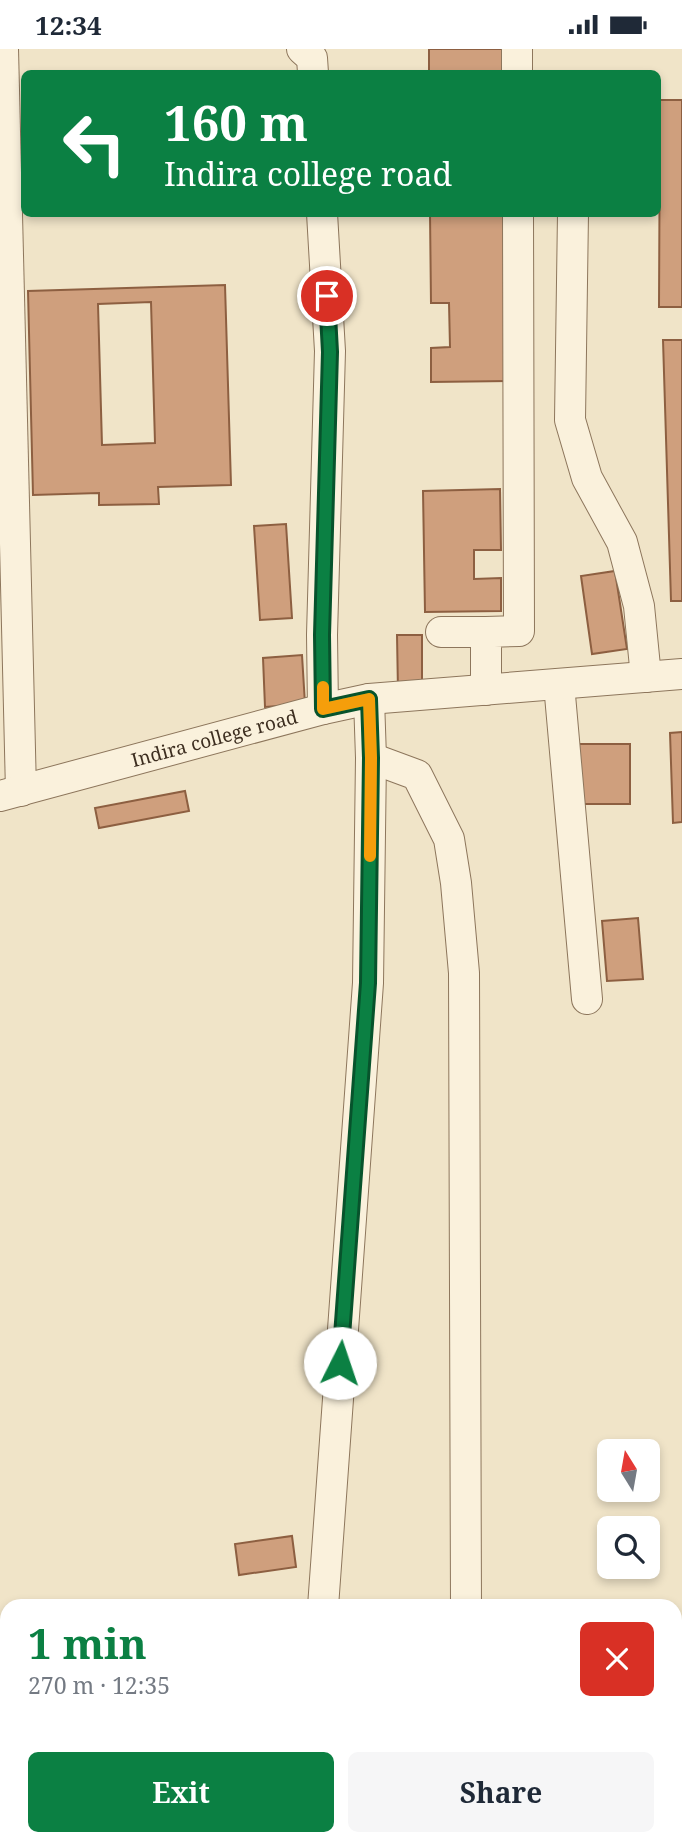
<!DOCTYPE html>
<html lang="en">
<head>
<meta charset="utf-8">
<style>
  :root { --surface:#fff; --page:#f6f6f7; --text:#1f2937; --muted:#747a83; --accent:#0b8043 }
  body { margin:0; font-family:"Noto Serif",serif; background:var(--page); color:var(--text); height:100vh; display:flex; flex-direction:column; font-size:26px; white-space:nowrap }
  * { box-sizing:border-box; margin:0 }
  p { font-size:23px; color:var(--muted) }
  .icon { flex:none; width:38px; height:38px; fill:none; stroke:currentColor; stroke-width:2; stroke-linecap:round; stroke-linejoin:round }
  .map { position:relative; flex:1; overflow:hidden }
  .panel { position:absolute; left:0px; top:1550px; width:682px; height:247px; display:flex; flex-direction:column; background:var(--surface); border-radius:21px 21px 0 0; box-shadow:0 4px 10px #0003 }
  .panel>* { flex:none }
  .banner { position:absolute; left:21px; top:21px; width:640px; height:147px; border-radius:10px; box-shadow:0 4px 10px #0003; background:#0b8043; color:#fff; overflow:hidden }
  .needle { width:46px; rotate:349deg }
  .buttons { position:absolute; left:597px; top:1390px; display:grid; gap:14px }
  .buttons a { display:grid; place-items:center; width:63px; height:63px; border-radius:10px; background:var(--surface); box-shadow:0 4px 10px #0003; font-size:35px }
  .pin { position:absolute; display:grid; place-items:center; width:60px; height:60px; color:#fff; margin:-30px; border:4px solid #fff; border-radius:50%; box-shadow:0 2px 7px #0007 }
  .me { position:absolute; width:77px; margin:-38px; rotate:4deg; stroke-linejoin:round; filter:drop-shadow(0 0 5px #0008) }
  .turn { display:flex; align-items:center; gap:24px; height:147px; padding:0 28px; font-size:32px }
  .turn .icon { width:91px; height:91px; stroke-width:2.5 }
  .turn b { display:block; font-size:49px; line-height:60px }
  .round { display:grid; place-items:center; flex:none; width:74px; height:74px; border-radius:10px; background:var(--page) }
  .summary { display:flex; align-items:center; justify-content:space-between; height:119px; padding:0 28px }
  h1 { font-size:42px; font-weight:700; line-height:52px; color:var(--accent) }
  .cta { display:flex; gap:14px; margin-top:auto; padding:14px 28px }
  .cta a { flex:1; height:80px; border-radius:10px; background:var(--accent); color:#fff; font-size:28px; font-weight:700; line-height:80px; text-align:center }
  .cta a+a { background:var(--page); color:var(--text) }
  .status { display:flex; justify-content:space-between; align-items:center; height:49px; padding:0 35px; background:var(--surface); direction:ltr }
  .status svg { height:19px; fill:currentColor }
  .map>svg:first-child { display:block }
  .building { fill:#cf9f7d; stroke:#8d5f41; stroke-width:2; fill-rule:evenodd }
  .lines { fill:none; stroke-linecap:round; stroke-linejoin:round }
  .minor-casing { stroke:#8d765c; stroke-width:32 }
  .minor { stroke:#faf1dc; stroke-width:30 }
  .route-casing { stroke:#07532c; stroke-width:18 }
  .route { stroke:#0b8043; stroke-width:12 }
  .slow { stroke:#f59e0b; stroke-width:12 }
  .labels { text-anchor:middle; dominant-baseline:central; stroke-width:5; stroke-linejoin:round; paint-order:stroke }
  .street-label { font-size:19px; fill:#3d2e20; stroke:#f7eed8 }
</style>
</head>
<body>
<div class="status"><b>12:34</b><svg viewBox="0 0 49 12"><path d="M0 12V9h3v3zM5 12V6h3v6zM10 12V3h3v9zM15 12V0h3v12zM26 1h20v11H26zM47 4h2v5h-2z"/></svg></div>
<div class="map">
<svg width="682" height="1796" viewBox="0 0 682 1796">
  <rect width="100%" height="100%" fill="#f0e4c8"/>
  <path class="building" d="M429,0H512V24H429Z
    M660,51H682V258H659Z
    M430,164H513L514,332L431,333V299L450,298L449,254H431Z
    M225,236L231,436L158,438L159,455L99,456V444L33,446L28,242ZM151,253L155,394L102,396L98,255Z
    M663,291H682V552H671Z
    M500,440L501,501H474V530L501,529V562L425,563L423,442Z
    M286,475L292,569L260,571L254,477Z
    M615,522L627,600L592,605L581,527Z
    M397,586H422V642H398Z
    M302,606L305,655L265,658L263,609Z
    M682,683V773L673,774L670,684Z
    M577,695H630V755H576Z
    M185,742L189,762L99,779L95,759Z
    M638,869L643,930L607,932L602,872Z
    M292,1487L296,1518L239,1526L235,1495Z"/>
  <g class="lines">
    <g class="minor-casing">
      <g id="minor">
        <path d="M3,0L21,742"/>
        <path d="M302,0L312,9L313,24"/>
        <path d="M517,0V24"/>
        <path d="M322,164L330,302L322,586L323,660"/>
        <path d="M573,164L570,371L587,429L622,493L639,557L646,628"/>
        <path d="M441,583H486"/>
        <path d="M559,635L587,950"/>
        <path d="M486,641V583L519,582L518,164"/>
        <path d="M371,709L417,726L449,790L456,834L464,924L466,1558"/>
        <path id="s1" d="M0,747L323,660L369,650L682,625"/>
        <path d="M323,1558L368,934L371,709L369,650"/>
        <path d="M305,1796L306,1790"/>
      </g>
    </g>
    <use href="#minor" class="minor"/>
  </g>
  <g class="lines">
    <g class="route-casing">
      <path id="route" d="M327,247L330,303L322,586L323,660L369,650L371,709L368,934L340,1314"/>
    </g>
    <use href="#route" class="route"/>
    <path class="slow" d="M323,638V660L369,650L371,709L370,807"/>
  </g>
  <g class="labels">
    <g class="street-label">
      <text stroke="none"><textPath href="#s1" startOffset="222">Indira college road</textPath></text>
    </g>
  </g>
</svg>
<div class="buttons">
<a><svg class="needle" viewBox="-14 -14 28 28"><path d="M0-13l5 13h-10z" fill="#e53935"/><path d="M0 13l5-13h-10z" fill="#747a83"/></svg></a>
<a><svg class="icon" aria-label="search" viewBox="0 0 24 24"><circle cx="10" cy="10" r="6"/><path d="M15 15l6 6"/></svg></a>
</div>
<div class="pin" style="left:327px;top:247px;background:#d93025"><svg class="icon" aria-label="arrive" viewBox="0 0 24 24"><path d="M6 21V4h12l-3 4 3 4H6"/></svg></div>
<svg class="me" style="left:340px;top:1314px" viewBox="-20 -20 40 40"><circle r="19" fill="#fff"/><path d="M0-13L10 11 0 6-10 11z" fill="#0b8043"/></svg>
<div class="banner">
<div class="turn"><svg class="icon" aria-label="left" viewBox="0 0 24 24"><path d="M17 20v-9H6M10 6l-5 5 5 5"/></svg><div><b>160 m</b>Indira college road</div></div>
</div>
<section class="panel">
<div class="summary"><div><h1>1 min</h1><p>270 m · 12:35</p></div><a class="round" style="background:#d93025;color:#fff"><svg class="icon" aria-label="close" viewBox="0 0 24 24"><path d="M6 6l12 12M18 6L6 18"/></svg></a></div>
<div class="cta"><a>Exit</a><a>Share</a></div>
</section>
</div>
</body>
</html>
